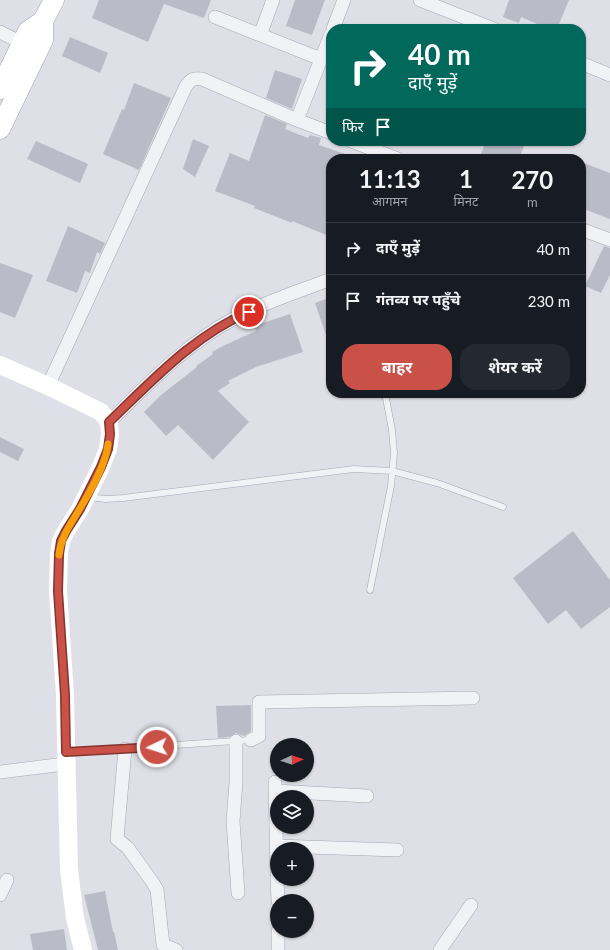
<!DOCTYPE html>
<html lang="hi">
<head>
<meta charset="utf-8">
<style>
  :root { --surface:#171b24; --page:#242831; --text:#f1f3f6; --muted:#9ea1a6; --line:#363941; --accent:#c95147 }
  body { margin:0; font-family:Lato,"Noto Sans Devanagari",sans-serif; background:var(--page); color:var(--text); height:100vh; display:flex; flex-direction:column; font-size:15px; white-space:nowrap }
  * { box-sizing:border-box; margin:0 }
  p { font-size:13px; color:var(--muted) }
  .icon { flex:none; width:22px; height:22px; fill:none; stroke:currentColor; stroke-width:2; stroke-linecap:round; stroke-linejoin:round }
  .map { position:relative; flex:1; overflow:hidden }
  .details { position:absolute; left:326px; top:154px; width:260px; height:244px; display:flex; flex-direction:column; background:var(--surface); border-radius:16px; box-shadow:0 1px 3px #0004 }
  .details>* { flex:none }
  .guide { position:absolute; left:326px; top:24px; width:260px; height:122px; border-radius:16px; box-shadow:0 1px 3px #0004; background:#00695c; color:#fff; overflow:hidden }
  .needle { width:26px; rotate:86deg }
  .tools { position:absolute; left:270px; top:738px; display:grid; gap:8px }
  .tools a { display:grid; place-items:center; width:44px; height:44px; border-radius:50%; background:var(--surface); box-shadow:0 1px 3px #0004; font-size:20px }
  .pin { position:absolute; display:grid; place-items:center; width:34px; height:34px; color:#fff; margin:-17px; border:2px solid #fff; border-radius:50%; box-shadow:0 1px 4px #0007 }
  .me { position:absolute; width:44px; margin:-22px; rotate:266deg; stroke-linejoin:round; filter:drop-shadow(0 0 3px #0008) }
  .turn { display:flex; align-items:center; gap:14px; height:84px; padding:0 16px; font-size:18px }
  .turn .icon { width:52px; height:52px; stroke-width:2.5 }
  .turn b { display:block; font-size:28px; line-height:34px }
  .then { display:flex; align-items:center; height:38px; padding:0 16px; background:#0003; gap:8px; font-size:15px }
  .eta { display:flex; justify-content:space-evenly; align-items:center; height:68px; text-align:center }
  .eta b { font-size:24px; font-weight:700; line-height:28px }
  .primary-button { display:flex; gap:8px; margin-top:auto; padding:8px 16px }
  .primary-button a { flex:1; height:46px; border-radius:16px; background:var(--accent); color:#fff; font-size:16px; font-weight:700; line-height:46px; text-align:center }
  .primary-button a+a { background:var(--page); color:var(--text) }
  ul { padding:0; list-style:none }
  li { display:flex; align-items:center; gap:12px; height:52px; padding:0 16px; border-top:1px solid var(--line) }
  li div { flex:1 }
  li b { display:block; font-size:15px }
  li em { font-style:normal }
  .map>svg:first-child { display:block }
  .building { fill:#b9bbc7 }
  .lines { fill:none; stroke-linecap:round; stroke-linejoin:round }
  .lane-casing { stroke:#a4a6b1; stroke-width:7 }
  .street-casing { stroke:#a4a6b1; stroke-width:14 }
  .primary-casing { stroke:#9ea2b3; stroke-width:21 }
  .lane { stroke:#f1f2f6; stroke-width:6 }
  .street { stroke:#f1f2f6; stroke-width:13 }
  .secondary { stroke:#fff; stroke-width:18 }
  .primary { stroke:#fff; stroke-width:20 }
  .route-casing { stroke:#83352e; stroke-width:10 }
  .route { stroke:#c95147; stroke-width:7 }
  .slow { stroke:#f59e0b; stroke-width:7 }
</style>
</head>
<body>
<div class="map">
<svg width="610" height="950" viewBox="0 0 610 950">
  <rect width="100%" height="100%" fill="#dfe0e7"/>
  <path class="building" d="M99,0H211L204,18L164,4L148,42L92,18Z
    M295,0H325L312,35L286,26Z
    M509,0H569L557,29H549L521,17L519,23L503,17Z
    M70,37L108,53L100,73L62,56Z
    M275,70L302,79L292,109L266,98Z
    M134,83L171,98L139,170L103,154L122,109L124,110Z
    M265,115L287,124L285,129L308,138L310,135L321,138L319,145L354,157V159H331V237L292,221V223L254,208L255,206L215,191L230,153L249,161Z
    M193,139L209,146L195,177L183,169Z
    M36,141L88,164L80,183L27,159Z
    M486,141H526L519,159H479Z
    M581,162L610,173V219L581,208Z
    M68,226L105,243L100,254L97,252L90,273L85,271L77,293L46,281Z
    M604,246L610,248V275L601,293L585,286Z
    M0,263L33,275L15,318L0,312Z
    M331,297V344H329L315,303Z
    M290,314L303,352L256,367L228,381L230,383L218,391L249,422L213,460L178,425L166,436L144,412L161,395L197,367L196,366L213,354L212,352L225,345L256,331L254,326Z
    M0,437L24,449L18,461L0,452Z
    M573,531L610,580V607L581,629L566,610L548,624L513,578Z
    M251,705V731L244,736L236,733L229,737L218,738L216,706Z
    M105,891L113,932H114L118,950H98L84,895Z
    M64,929L67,950H33L30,934Z"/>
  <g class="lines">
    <g class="lane-casing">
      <path id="lane" d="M88,497L106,499L123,498L354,469L392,471L437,483L503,507
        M370,590L391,486L394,453L392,430L385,393
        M69,752L251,740"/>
    </g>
    <g class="street-casing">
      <path id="street" d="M420,0L494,29
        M215,17L321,59
        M333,29L344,0
        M0,32L22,43
        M260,35L273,0
        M581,63L610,75
        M297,120L331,34
        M351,141L398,159
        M581,229L610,240
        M48,386L186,86C191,79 194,78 202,79L297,120L331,133
        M109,422C148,384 187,343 235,318C265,302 300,291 331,279
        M251,740L259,736V702L473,698
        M236,741V782L233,821L238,893
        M125,749L117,839L128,848L153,883L157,890L163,945L176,950
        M0,772L65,764
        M275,782L277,873
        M275,791L367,796
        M276,846L397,850
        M277,879L278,901
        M0,895L7,880
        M278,931V950
        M440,950L471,905"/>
    </g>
    <g class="primary-casing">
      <path id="primary" d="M0,89L28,31L43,21L54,0
        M0,129L43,40V21"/>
    </g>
    <use href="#lane" class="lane"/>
    <use href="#street" class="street"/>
    <path class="secondary" d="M0,365L48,386L101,412L109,422L110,434L108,449L101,467L80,509L66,531L61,541L59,554L58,591L65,695L69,870L75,918L83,950"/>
    <use href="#primary" class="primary"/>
  </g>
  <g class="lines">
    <g class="route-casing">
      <path id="route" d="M157,747L66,752L65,695L58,591L59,554L61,541L66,531L80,509L101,467L108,449L110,434L109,422C152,381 194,335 249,312"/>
    </g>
    <use href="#route" class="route"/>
    <path class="slow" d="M59,555C61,537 70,525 79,510C90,492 106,465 108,444"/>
  </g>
</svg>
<div class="tools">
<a><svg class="needle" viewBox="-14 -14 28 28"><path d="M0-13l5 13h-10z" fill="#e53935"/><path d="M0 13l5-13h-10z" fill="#9ea1a6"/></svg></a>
<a><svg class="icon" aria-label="layers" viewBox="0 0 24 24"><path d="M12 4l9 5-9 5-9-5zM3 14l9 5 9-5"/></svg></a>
<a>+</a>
<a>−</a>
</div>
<div class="pin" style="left:249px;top:312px;background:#d93025"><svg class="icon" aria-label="arrive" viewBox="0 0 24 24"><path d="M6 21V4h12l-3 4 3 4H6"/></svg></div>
<svg class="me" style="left:157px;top:747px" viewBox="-20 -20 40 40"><circle r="17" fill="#c95147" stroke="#fff" stroke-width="3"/><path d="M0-11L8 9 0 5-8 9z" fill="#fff"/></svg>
<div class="guide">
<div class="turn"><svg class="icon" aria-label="right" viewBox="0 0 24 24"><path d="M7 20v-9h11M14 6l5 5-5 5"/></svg><div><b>40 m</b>दाएँ मुड़ें</div></div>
<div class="then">फिर<svg class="icon" aria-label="arrive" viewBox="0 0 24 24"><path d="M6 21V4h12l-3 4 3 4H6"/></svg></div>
</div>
<section class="details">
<div class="eta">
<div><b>11:13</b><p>आगमन</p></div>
<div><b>1</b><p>मिनट</p></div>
<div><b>270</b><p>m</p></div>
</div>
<ul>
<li><svg class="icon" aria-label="right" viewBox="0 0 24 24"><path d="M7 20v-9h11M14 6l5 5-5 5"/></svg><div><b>दाएँ मुड़ें</b></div><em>40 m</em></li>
<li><svg class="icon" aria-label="arrive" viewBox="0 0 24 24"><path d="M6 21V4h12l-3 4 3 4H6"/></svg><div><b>गंतव्य पर पहुँचे</b></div><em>230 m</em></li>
</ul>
<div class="primary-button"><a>बाहर</a><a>शेयर करें</a></div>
</section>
</div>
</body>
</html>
